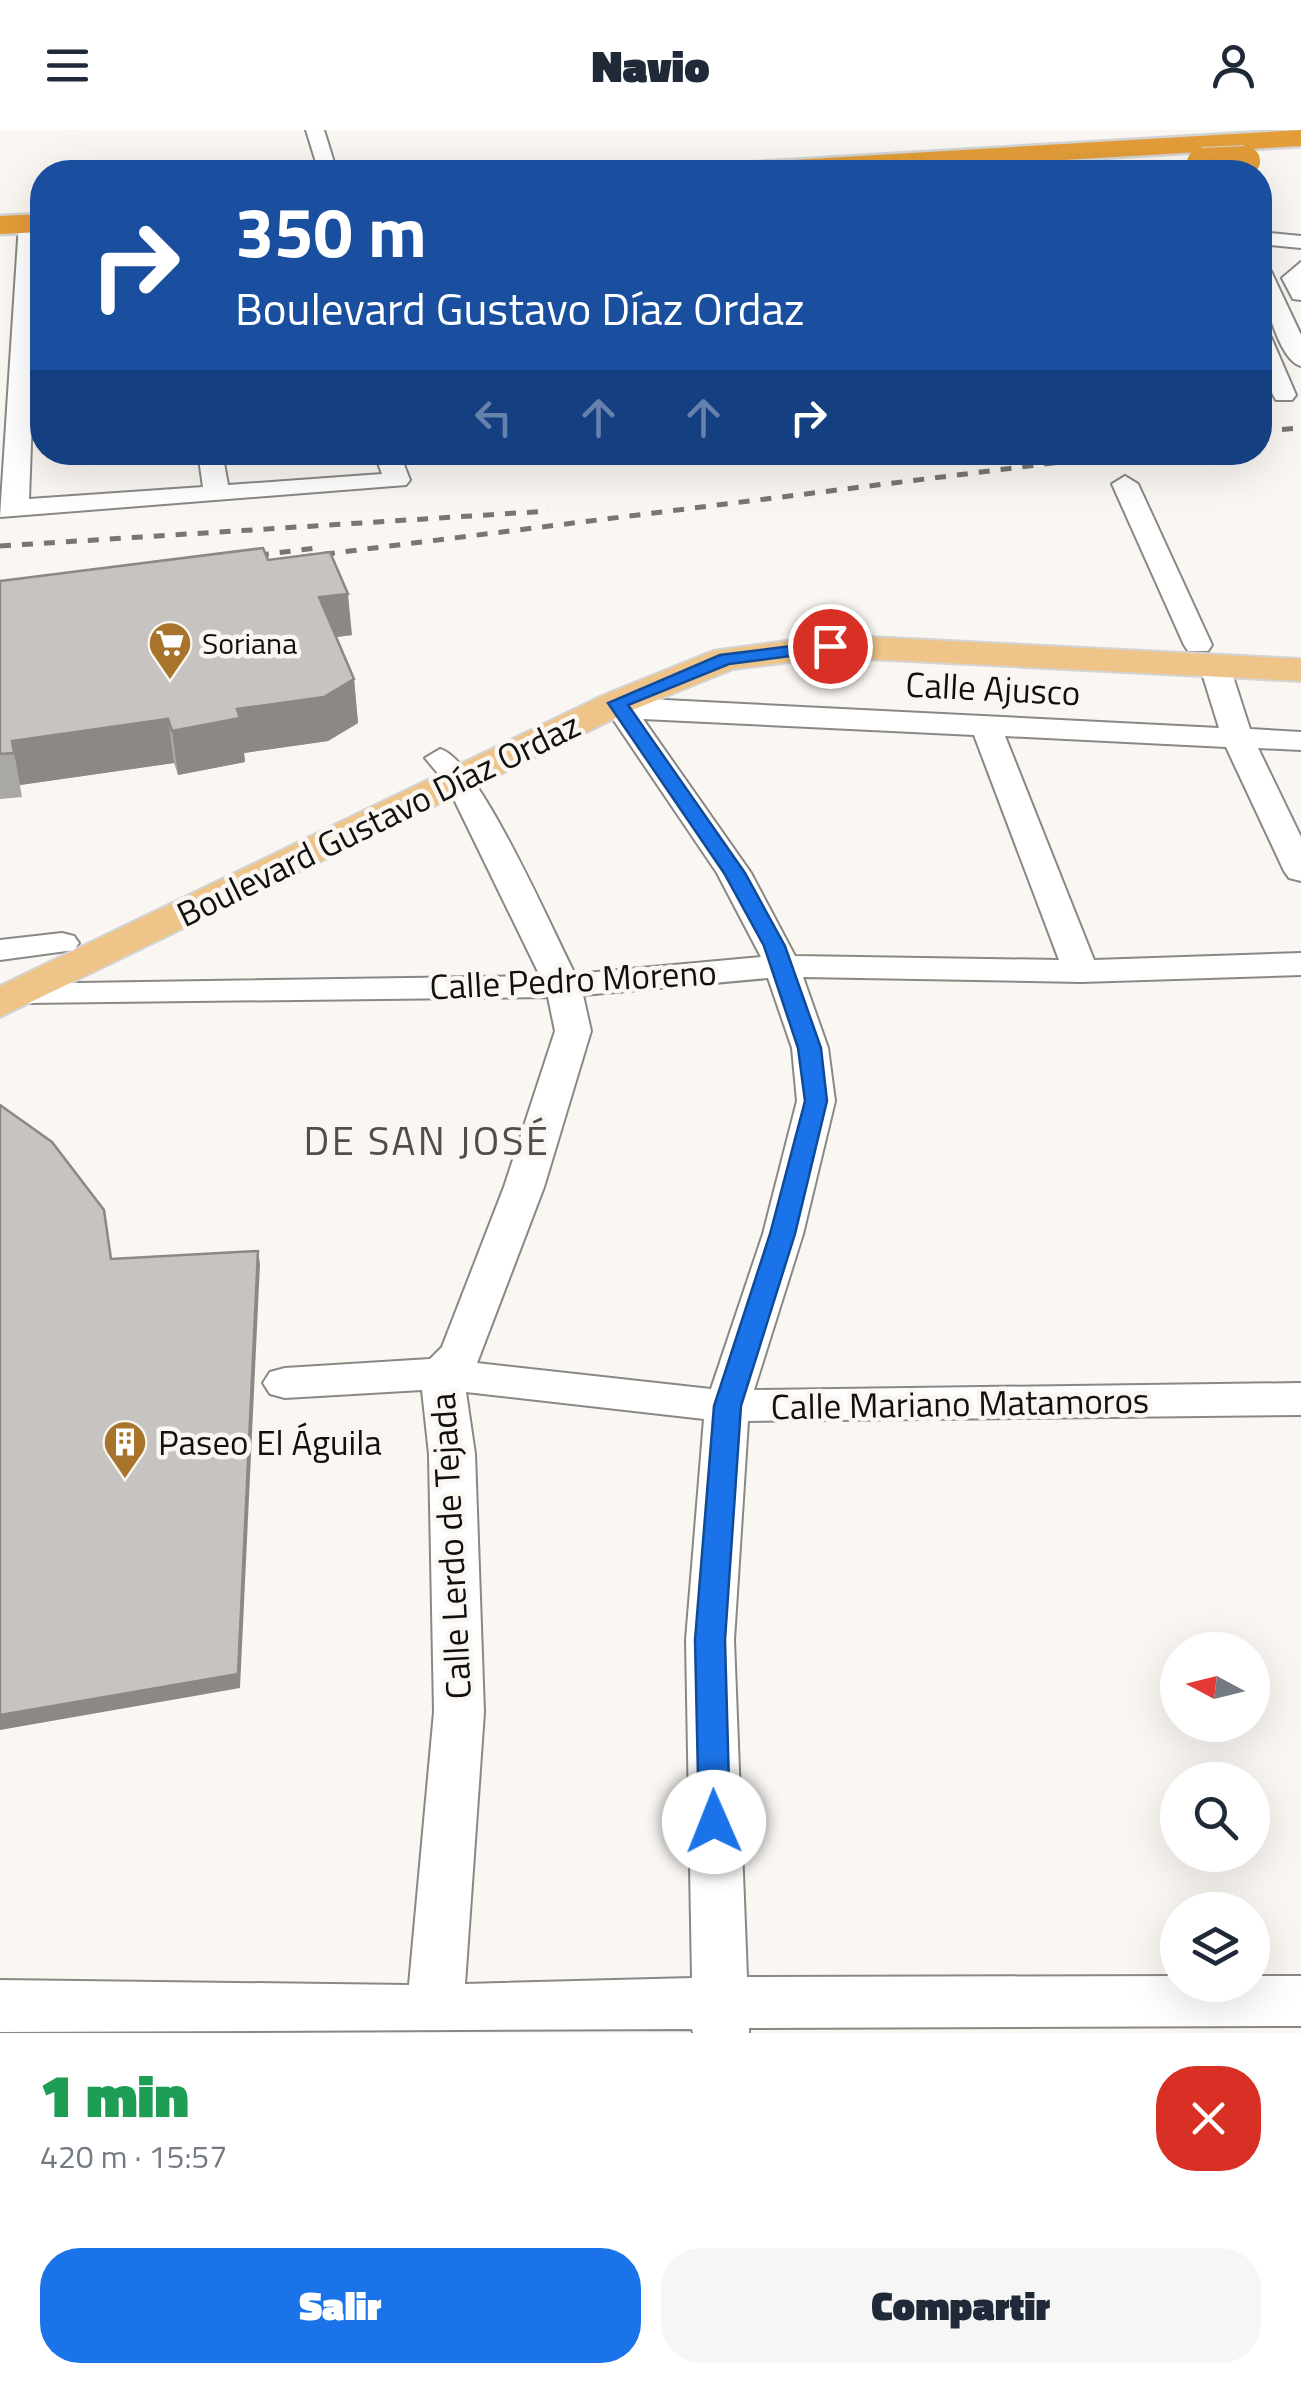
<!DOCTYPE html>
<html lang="es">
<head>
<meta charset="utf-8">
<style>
  :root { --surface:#fff; --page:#f6f6f7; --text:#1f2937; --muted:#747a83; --accent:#1a73e8 }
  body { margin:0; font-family:"Titillium Web",sans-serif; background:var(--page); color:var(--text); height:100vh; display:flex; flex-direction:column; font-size:38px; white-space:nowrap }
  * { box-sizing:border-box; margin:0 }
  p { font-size:32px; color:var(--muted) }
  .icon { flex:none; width:55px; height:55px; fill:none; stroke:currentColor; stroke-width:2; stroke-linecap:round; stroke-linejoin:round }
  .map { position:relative; height:1903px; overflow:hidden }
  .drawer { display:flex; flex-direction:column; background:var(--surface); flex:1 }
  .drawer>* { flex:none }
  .top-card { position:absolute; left:30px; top:30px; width:1242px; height:305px; border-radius:40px; box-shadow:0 10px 40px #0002; background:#1a4fa0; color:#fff; overflow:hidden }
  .needle { width:65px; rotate:277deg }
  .controls { position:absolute; left:1160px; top:1502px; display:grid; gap:20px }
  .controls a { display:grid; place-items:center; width:110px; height:110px; border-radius:50%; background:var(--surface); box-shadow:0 10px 40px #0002; font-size:50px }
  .pin { position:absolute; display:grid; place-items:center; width:85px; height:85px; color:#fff; margin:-42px; border:5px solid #fff; border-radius:50%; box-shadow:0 2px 10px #0007 }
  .me { position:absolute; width:110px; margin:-55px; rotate:359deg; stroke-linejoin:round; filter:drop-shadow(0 0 8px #0008) }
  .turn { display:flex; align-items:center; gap:35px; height:210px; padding:0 40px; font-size:45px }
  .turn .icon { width:130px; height:130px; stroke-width:2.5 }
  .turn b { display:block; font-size:70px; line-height:85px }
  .lanes { display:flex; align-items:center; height:95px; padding:0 40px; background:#0003; justify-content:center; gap:50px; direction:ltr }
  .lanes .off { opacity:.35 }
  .round { display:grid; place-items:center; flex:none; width:105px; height:105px; border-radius:40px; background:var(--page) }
  .headline { display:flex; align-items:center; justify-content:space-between; height:170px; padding:0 40px }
  h1 { font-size:60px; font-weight:800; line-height:75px; color:#1e9e55 }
  .button { display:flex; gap:20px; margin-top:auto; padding:20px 40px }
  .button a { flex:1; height:115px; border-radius:40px; background:var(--accent); color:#fff; font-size:40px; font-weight:800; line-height:115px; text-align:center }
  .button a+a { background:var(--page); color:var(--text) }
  header { display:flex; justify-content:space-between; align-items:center; height:130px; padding:0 40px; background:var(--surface); font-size:45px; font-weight:800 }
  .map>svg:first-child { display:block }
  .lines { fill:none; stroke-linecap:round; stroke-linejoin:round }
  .minor-casing { stroke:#8a8884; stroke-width:4 }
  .major-casing { stroke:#d4d4d4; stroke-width:4 }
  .highway-casing { stroke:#d4d4d4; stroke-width:5 }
  .minor { fill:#fff; fill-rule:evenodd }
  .major { fill:#eec488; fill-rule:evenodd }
  .highway { fill:#e39d39; fill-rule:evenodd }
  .rail { stroke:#787674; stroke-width:5; stroke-dasharray:11 11; stroke-linecap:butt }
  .highway-bridge-casing { stroke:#d4d4d4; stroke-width:32; stroke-linecap:butt }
  .highway-bridge { stroke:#e39d39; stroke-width:30 }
  .wall { fill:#aaa8a5 }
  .shaded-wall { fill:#8b8886 }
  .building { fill:#c6c3c0; stroke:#8b8886; stroke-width:2.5 }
  .route { fill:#1a73e8; stroke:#114b97; stroke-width:2.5 }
  .labels { text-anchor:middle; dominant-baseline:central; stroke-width:9; stroke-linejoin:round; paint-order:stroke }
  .far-poi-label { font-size:30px; fill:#11100f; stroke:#faf7f3; text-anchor:start }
  .street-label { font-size:35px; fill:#11100f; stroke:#faf7f3 }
  .poi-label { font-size:35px; fill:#11100f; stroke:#faf7f3; text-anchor:start }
  .quarter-label { font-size:40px; letter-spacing:2.5px; fill:#504e4b; stroke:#faf7f3 }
</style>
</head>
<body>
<header><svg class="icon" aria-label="menu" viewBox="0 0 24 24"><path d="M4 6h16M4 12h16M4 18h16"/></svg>Navio<svg class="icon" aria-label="person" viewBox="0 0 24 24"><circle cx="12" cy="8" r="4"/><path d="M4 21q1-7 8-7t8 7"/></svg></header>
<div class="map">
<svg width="1301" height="1903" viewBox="0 0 1301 1903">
  <rect width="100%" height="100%" fill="#faf7f3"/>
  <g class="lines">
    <g class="minor-casing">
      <path id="minor" d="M306,0H324L337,42H319Z
        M29,88L39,94L29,369L203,357L198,322H222L228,355L382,344L374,322H399L410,350L406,355L0,387L19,94Z
        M1260,102L1301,106V118L1260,114Z
        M1301,132V170L1293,169L1282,148Z
        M1260,133L1270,139L1301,205V236C1277,230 1260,156 1260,133Z
        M1260,200L1271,207L1296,265L1292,270H1276C1262,247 1260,227 1260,200Z
        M1125,346L1138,354L1212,515L1208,521H1188L1184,515L1112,354Z
        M1215,528L1230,537L1250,599L1301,602V620L1258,618L1301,707V751L1289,748L1284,741L1226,617L1005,606L1094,830L1301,823V845L1081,852L803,847L828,918L835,971L803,1104L754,1260L1301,1253V1285L748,1291L734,1510L747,1847L1178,1846V1855H1252V1846H1301V1896L749,1898V1903H693L692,1899L0,1902V1850L409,1855L434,1582L429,1324L422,1260L285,1268L270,1264L263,1253L270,1242L285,1238L430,1229L442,1217L504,1057L555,901L548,867L26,873L13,870L8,862L13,854L540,846L446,653L425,628L440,619C478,628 553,802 575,844L761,827L717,743L602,573L606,567L1219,598L1200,537ZM643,589L974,605L1059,830L795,826L751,743ZM768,848L792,918L797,971L763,1104L711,1259L477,1233L544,1057L591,901L583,865ZM466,1262L704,1289L686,1510L692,1848L465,1854L484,1582L475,1324Z
        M62,803L74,806L79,813L74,820L0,830V810Z"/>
    </g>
    <g class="major-casing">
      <path id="major" d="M830,505L1301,529V551L830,527L733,539L630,581L0,887V856L604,565L713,521Z"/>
    </g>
    <g class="highway-casing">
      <path id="highway" d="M1301,0V16L857,42H712L726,34Z
        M42,84V102L0,104V86Z"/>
    </g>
    <use href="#minor" class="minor"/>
    <use href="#major" class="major"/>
    <use href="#highway" class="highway"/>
    <path class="rail" d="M1260,301L1301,298
      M0,416L549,381
      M302,427L1141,322
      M236,428L316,418"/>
    <g class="highway-bridge-casing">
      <path id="highway-bridge" d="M1202,33L1245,31"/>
    </g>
    <use href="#highway-bridge" class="highway-bridge"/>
  </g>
  <path class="wall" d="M268,430L352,505L336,507L354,549L358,593L328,611L244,623L245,632L178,645L174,633L20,655L22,667L0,669V451Z"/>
  <path class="shaded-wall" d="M348,464L352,505L322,509L319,467Z
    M354,549L358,593L328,611L244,623L245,632L178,645L172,601L237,579Z
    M168,589L174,633L20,655L12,611Z
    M258,1121L260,1134L240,1558L0,1600V1585Z"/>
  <path class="building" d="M263,418L268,430L330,422L348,464L319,467L354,549L324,567L237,579L240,588L172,601L168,589L12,611L14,623L0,624V451Z
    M0,975L52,1012L104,1080L111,1129L258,1121L238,1544L0,1585Z"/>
  <path class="route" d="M830,511L836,512V520L729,534L628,575L745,743L785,816L821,918L827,971L795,1104L741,1276L725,1510L730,1692L726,1701L714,1705L703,1701L699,1692L695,1510L714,1276L770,1104L805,971L798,918L764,816L724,743L608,573L720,525Z"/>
  <defs>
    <g id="supermarket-pin" transform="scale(2.25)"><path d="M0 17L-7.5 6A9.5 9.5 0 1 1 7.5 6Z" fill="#a8742c" stroke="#faf7f3"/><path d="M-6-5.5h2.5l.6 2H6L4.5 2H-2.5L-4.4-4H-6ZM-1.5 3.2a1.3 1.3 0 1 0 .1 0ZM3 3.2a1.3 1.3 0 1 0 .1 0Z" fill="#fff"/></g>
    <g id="building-pin" transform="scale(2.25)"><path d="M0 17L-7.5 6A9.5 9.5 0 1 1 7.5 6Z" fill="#a8742c" stroke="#faf7f3"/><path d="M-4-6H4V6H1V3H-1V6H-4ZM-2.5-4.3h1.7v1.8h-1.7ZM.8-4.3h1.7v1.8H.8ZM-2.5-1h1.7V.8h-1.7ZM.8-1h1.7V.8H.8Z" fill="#fff"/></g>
  </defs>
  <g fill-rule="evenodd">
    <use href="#supermarket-pin" x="170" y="513"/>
    <use href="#building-pin" x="125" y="1312"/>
  </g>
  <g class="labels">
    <g class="far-poi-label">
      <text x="202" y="513">Soriana</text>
    </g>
    <g class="street-label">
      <text transform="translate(993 558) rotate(3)">Calle Ajusco</text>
      <text transform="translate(378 689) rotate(-26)">Boulevard Gustavo Díaz Ordaz</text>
      <text transform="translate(573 849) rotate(-3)">Calle Pedro Moreno</text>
      <text transform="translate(960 1273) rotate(-1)">Calle Mariano Matamoros</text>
      <text transform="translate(450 1416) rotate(-93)">Calle Lerdo de Tejada</text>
    </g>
    <g class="poi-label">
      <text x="158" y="1312">Paseo El Águila</text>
    </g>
    <g class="quarter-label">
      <text x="427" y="1010">DE SAN JOSÉ</text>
    </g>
  </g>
</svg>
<div class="controls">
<a><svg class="needle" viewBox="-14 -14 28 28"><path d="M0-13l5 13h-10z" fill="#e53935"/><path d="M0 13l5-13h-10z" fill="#747a83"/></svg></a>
<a><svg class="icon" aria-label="search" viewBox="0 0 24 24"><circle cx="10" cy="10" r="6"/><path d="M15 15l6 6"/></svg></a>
<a><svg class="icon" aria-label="layers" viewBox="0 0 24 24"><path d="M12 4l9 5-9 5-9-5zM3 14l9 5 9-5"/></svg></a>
</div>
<div class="pin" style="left:830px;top:516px;background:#d93025"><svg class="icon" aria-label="arrive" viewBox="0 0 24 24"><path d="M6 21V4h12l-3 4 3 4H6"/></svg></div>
<svg class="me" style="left:714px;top:1692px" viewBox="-20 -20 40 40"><circle r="19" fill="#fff"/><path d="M0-13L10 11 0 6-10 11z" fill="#1a73e8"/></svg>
<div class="top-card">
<div class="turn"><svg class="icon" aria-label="right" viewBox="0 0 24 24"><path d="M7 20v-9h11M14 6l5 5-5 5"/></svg><div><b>350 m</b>Boulevard Gustavo Díaz Ordaz</div></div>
<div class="lanes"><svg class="icon off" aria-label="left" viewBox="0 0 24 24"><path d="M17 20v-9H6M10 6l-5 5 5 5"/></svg><svg class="icon off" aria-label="ahead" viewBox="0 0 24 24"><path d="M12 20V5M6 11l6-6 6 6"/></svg><svg class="icon off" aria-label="ahead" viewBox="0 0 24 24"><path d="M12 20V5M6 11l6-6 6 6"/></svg><svg class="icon" aria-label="right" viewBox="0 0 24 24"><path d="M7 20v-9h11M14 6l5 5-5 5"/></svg></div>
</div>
</div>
<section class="drawer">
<div class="headline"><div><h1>1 min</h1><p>420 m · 15:57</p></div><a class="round" style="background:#d93025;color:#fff"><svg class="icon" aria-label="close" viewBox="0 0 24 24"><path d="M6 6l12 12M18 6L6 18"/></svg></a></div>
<div class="button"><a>Salir</a><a>Compartir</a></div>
</section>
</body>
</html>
